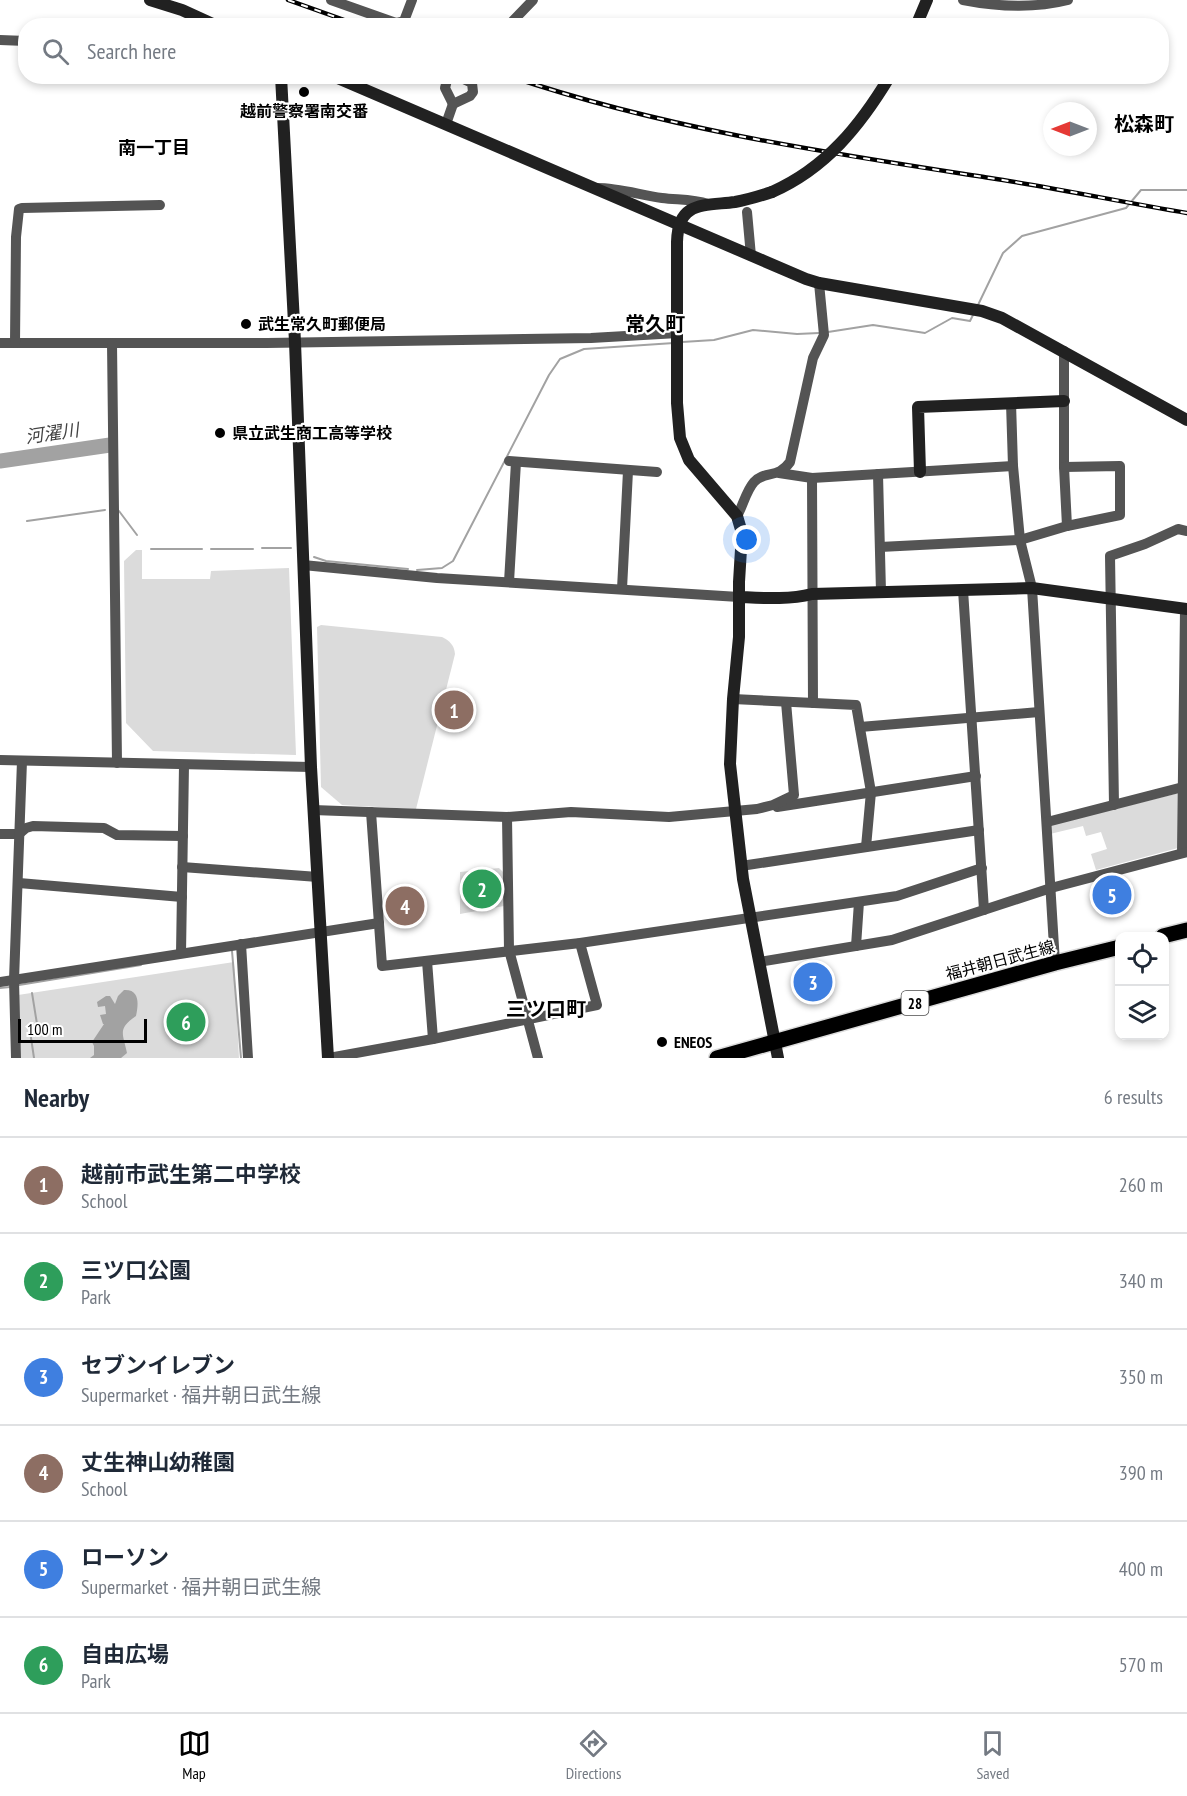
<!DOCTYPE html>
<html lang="en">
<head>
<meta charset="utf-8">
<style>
  body { margin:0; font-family:"PT Sans Narrow","Noto Sans JP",sans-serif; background:#f2f2f3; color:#1f2937 }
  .controls { position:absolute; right:18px; bottom:18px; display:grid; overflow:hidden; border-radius:12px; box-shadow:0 3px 9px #0003 }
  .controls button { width:54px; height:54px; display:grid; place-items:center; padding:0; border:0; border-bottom:2px solid #e0e1e3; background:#fff; color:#1f2937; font:30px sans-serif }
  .compass { position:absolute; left:1043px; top:102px; width:54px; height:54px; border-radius:50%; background:#fff; box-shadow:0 3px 9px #0003; rotate:270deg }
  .scale { position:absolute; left:18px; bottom:15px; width:129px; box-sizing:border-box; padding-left:6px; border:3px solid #000; border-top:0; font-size:16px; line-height:21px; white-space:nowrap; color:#000; -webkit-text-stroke:4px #fff; paint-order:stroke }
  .you { position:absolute; left:747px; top:540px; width:21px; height:21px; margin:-15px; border:4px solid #fff; border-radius:50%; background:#1a73e8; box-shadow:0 0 0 9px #1a73e833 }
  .badge { display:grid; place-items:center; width:39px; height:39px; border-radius:50%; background:#000; color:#fff; font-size:20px; font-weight:700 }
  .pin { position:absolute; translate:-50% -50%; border:3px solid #fff; box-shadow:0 2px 6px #0006 }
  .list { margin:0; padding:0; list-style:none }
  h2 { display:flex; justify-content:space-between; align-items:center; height:78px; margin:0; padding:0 24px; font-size:26px }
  h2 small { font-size:20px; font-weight:400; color:#747a83 }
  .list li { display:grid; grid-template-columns:39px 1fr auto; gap:18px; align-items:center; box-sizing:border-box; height:96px; padding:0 24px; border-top:2px solid #e0e1e3 }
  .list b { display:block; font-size:22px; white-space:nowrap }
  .list p { margin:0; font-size:20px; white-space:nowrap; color:#747a83 }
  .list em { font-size:20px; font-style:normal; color:#747a83 }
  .icon { flex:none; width:33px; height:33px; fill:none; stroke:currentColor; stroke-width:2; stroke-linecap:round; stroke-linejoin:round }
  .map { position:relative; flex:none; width:1187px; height:1058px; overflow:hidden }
  .search { position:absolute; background:#fff; box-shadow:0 3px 9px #0003; left:18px; right:18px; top:18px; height:66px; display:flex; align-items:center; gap:15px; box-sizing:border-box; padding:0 21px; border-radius:24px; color:#747a83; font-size:22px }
  .sheet { height:654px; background:#fff }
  nav { display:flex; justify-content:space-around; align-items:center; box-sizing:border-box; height:84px; border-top:2px solid #e0e1e3; background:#fff; font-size:16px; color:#747a83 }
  nav a { display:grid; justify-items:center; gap:3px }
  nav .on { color:#000 }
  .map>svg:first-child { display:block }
  .green { fill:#dbdbdb }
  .water { fill:#a2a2a2 }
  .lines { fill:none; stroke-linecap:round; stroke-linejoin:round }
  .stream { stroke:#a2a2a2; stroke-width:2 }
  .river { stroke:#a2a2a2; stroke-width:15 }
  .primary-casing { stroke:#dbdbdb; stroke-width:18 }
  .street { stroke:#545454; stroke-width:10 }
  .secondary { stroke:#212121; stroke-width:12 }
  .primary { stroke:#000; stroke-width:15 }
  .rail-casing { stroke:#000; stroke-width:4.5 }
  .rail { stroke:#fff; stroke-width:2; stroke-dasharray:7; stroke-linecap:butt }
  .secondary-bridge { stroke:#212121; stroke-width:12 }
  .poi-dot { fill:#000; stroke:#fff; stroke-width:2 }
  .labels { text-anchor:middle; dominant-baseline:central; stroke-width:4.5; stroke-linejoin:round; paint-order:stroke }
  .shield { fill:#fff; stroke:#4c4c4c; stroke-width:1.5 }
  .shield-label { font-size:15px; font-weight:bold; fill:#000 }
  .poi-label { font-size:16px; font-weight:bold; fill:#000; stroke:#fff; text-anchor:start }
  .street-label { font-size:16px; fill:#000; stroke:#fff }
  .neighbourhood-label { font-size:18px; font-weight:bold; fill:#000; stroke:#fff }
  .water-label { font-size:18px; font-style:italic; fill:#434343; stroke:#fff }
  .quarter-label { font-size:20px; font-weight:bold; fill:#000; stroke:#fff }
</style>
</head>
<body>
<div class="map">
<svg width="1187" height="1058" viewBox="0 0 1187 1058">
  <rect width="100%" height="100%" fill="#fff"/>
  <g class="green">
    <polygon points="136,550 142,550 142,579 210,579 211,571 289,568 296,755 153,751 126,723 124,561"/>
    <path d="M321,625L442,637C450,641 454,645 455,654L416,809L342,805L321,787L317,627Z"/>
    <polygon points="1179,793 1178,848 1096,870 1091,854 1107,849 1101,832 1086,836 1083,826 1050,834 1050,825"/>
    <polygon points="499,868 503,872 504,906 460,914 460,872"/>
    <polygon points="234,962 239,1058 20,1058 18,995"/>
  </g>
  <path class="water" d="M124,990C141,989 138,1006 136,1016C117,1029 123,1033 127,1053L121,1058H90L94,1055V1046L92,1042L104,1024H103L100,1015L106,1014L105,1006L98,1007L97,1002L106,996H110L115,1004L118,996Z"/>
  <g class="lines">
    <g class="stream">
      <polyline points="978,305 1003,253 1022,236 1126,208 1141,190 1187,190"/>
      <polyline points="828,332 873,325 925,333 952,318 970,321 974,313"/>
      <polyline points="682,342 714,340 753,330 797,334 819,333"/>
      <polyline points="119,511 137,535"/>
      <polyline points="27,521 105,510"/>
      <polyline points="262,548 291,548"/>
      <polyline points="151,549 202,549"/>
      <polyline points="211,549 253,549"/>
      <polyline points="314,557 326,561 408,569"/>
      <polyline points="417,570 442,568 453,561 549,375 560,359 584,349 674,343"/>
      <polyline points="232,951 241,1058"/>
      <polyline points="19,985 141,965"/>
      <polyline points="0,988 10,987"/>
      <polyline points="32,993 37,1024 30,1031 34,1058"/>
    </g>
    <polyline class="river" points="0,461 110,445"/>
    <defs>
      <g id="primary">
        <polyline points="1163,936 1187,930"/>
        <polyline points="717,1058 1055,963 1120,947"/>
      </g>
    </defs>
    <use href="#primary" class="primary-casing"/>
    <g class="street">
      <polyline points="331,0 396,23 404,21 412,0"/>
      <path d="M963,0C999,7 1033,9 1068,0"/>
      <polyline points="508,26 533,0"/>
      <polyline points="0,40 26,41"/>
      <polyline points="448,76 445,88 453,104 470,96 473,92 472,83 457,76"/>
      <polyline points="446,124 453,104"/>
      <path d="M597,188C619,188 640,195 662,198C678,200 693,199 708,204"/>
      <polyline points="747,212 751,256"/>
      <polyline points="0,343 267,343 591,338 678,333"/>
      <polyline points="15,343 16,237 19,209 22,208 160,205"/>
      <polyline points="112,343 117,763"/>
      <polyline points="1064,351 1064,467 1067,526"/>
      <polyline points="1011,403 1013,466 1020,540 1032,588 1055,963"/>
      <polyline points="509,461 657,472"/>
      <polyline points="779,473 812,478 1013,466"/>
      <polyline points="878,474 881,592"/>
      <polyline points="812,478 813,703"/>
      <path d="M737,516C743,506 746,491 754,482C765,470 778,479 790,462L813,358L824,335L819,283"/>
      <polyline points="880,547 1020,540 1067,526 1120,515 1120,466 1064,467"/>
      <polyline points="303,565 437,578 739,597"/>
      <polyline points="509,582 516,462"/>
      <polyline points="622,589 628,471"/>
      <polyline points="963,590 984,910"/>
      <polyline points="733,699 856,705 871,792 866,847"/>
      <polyline points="860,727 1039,712"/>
      <polyline points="0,760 311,767"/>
      <polyline points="1114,805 1110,556 1145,544 1178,529 1187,531"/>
      <polyline points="777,807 976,776"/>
      <polyline points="313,810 507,817 571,812 669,817 757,809 773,805 794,795 786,702"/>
      <polyline points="371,812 382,966 580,943 897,896 982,868"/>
      <polyline points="507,817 509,950 538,1058"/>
      <polyline points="1047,822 1183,787"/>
      <polyline points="0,834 19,834 26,828 33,826 104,828 117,835 183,836"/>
      <polyline points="1182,853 1185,609"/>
      <polyline points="741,866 979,830"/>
      <polyline points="182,867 318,877"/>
      <polyline points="19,883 182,897"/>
      <polyline points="241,944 248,1058"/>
      <polyline points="856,946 859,902"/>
      <polyline points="181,953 184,765"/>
      <polyline points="427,961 433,1039"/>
      <polyline points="759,962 892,940 1051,888 1187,852"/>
      <polyline points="0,982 379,923"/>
      <polyline points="16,1058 14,980 22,761"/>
      <polyline points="329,1058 433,1039 597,1005 580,943"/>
    </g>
    <g class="secondary">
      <polyline points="150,0 182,10 217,26"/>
      <polyline points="916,26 927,0"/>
      <polyline points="281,76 295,342 311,767 328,1058"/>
      <polyline points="333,76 806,279 819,283 982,311 1002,318 1187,420"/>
      <path d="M772,192C760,196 747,200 735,202C703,206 678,201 677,242V403L680,438L689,460L737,516L742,533L739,582V637L733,699L730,764L743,879L778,1058"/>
      <polyline points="920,472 918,407 1064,401"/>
      <path d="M739,597C763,598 788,600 812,594L1032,588L1187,609"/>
    </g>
    <use href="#primary" class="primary"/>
    <defs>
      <g id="rail">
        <polyline points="288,0 361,26"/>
        <path d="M509,76C665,129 828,153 990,178C1056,188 1121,202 1187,213"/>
      </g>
    </defs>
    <use href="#rail" class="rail-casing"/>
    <use href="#rail" class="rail"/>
    <path class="secondary-bridge" d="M772,192C826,168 860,126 890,76"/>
  </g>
  <g class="poi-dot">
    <circle cx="304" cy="92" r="6"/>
    <circle cx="246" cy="324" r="6"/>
    <circle cx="220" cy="433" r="6"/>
    <circle cx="662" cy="1042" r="6"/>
  </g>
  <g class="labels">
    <rect class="shield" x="901.5" y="991" width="27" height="24" rx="4.5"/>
    <g class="shield-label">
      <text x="915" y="1003">28</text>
    </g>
    <g class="poi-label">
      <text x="304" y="111" text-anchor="middle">越前警察署南交番</text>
      <text x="258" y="324">武生常久町郵便局</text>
      <text x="232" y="433">県立武生商工高等学校</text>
      <text x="674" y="1042">ENEOS</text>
    </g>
    <g class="street-label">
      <text transform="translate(1000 960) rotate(-15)">福井朝日武生線</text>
    </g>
    <g class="neighbourhood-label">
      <text x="154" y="147">南一丁目</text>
    </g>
    <g class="water-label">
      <text transform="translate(52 433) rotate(-8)">河濯川</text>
    </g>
    <g class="quarter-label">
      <text x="1144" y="124">松森町</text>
      <text x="655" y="324">常久町</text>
      <text x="546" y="1009">三ツ口町</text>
    </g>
  </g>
</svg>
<div class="controls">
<button><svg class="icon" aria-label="locate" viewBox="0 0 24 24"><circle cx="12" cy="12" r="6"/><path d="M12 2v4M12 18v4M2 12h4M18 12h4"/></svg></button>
<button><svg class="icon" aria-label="layers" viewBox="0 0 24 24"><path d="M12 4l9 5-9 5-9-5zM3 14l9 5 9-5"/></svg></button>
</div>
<svg class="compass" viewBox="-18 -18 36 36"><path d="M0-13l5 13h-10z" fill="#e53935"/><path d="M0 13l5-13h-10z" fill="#747a83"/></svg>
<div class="scale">100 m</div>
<div class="you"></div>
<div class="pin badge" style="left:454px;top:710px;background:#8d6e63">1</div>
<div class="pin badge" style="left:482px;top:889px;background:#2e9e5b">2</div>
<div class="pin badge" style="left:813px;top:982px;background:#3f7fe0">3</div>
<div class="pin badge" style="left:405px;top:906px;background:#8d6e63">4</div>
<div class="pin badge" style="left:1112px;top:895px;background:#3f7fe0">5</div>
<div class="pin badge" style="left:186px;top:1022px;background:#2e9e5b">6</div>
<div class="search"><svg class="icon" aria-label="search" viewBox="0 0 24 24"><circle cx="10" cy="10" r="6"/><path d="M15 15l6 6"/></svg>Search here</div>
</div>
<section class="sheet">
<h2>Nearby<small>6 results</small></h2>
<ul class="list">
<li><span class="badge" style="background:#8d6e63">1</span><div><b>越前市武生第二中学校</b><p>School</p></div><em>260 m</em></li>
<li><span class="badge" style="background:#2e9e5b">2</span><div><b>三ツ口公園</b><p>Park</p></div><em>340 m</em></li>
<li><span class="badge" style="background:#3f7fe0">3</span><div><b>セブンイレブン</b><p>Supermarket · 福井朝日武生線</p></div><em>350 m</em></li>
<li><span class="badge" style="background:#8d6e63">4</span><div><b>丈生神山幼稚園</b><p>School</p></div><em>390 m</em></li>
<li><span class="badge" style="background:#3f7fe0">5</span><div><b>ローソン</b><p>Supermarket · 福井朝日武生線</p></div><em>400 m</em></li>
<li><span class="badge" style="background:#2e9e5b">6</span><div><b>自由広場</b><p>Park</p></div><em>570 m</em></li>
</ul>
</section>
<nav>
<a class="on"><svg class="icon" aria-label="map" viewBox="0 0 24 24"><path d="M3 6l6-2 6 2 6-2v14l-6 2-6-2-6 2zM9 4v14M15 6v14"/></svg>Map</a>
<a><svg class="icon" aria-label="directions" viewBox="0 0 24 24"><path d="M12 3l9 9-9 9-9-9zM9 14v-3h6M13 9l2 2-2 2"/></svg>Directions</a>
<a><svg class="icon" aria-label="saved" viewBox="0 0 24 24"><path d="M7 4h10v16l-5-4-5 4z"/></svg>Saved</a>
</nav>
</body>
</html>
